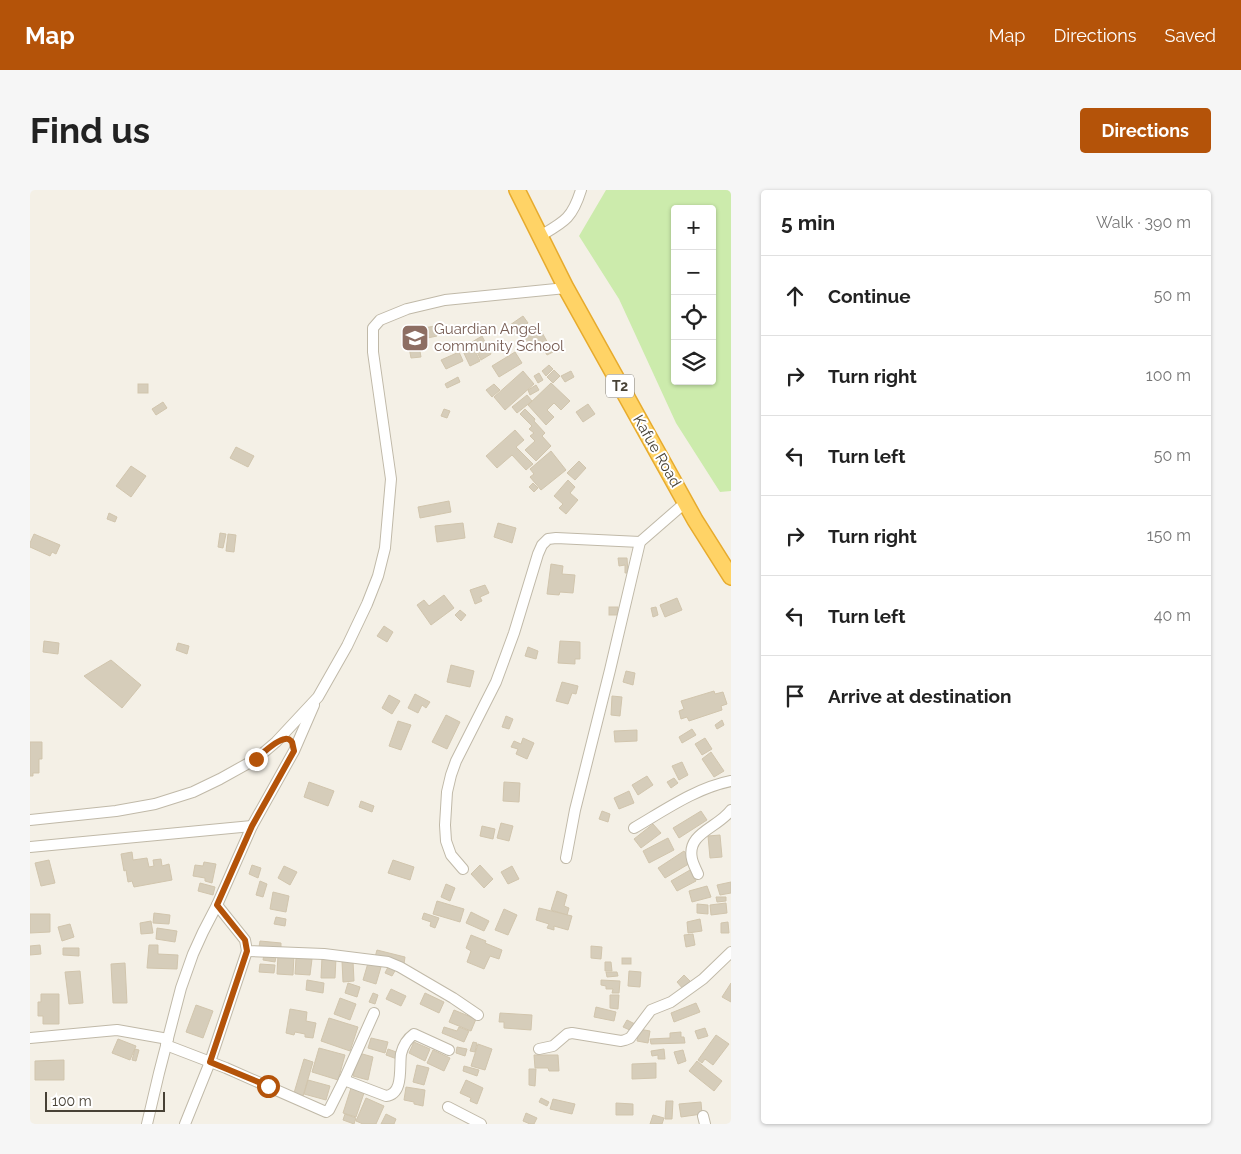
<!DOCTYPE html>
<html lang="en">
<head>
<meta charset="utf-8">
<style>
  body { margin:0; font-family:Raleway,sans-serif; background:#f6f6f6; color:#222 }
  .controls { position:absolute; right:15px; top:15px; display:grid; overflow:hidden; border-radius:5px; box-shadow:0 1px 4px #0004 }
  .controls button { width:45px; height:45px; display:grid; place-items:center; padding:0; border:0; border-bottom:1px solid #e0e0e0; background:#fff; color:#222; font:25px sans-serif }
  .scale { position:absolute; left:15px; bottom:12px; width:120px; box-sizing:border-box; padding-left:5px; border:2px solid #474135; border-top:0; font-size:14px; line-height:18px; white-space:nowrap; color:#474135; -webkit-text-stroke:4px #fff; paint-order:stroke }
  .stop { position:absolute; width:15px; height:15px; margin:-11px; border:4px solid #b45309; border-radius:50%; background:#fff }
  .stop.end { background:#b45309; border-color:#fff; box-shadow:0 1px 5px #0008 }
  .list { margin:0; padding:0; list-style:none }
  h2 { display:flex; justify-content:space-between; align-items:center; height:65px; margin:0; padding:0 20px; font-size:21px }
  h2 small { font-size:16px; font-weight:400; color:#767676 }
  .list li { display:grid; grid-template-columns:32px 1fr auto; gap:15px; align-items:center; box-sizing:border-box; height:80px; padding:0 20px; border-top:1px solid #e0e0e0 }
  .list b { display:block; font-size:19px; white-space:nowrap }
  .list em { font-size:16px; font-style:normal; color:#767676 }
  .icon { flex:none; width:28px; height:28px; fill:none; stroke:currentColor; stroke-width:2; stroke-linecap:round; stroke-linejoin:round }
  .map { position:relative; flex:none; width:701px; height:934px; overflow:hidden; border-radius:5px }
  header { display:flex; align-items:center; gap:30px; box-sizing:border-box; height:70px; padding:0 25px; background:#b45309; color:#fff }
  header strong { font-size:24px }
  nav { display:flex; gap:28px; margin-inline-start:auto; font-size:18px }
  .intro { display:flex; align-items:center; justify-content:space-between; box-sizing:border-box; height:120px; padding:0 30px }
  h1 { margin:0; font-size:35px }
  .button { padding:12px 22px; border-radius:5px; background:#b45309; color:#fff; font-size:18px; font-weight:700 }
  main { display:flex; gap:30px; padding:0 30px }
  aside { flex:1; background:#fff; border-radius:5px; box-shadow:0 1px 4px #0004 }
  .map>svg:first-child { display:block }
  .green { fill:#ccebac; fill-rule:evenodd }
  .building { fill:#d6cdba; stroke:#d1c5ad }
  .lines { fill:none; stroke-linecap:round; stroke-linejoin:round }
  .minor-casing { stroke:#c0b9a8; stroke-width:12 }
  .highway-casing { stroke:#e7ab2d; stroke-width:18 }
  .minor { stroke:#fff; stroke-width:10 }
  .highway { stroke:#ffd366; stroke-width:15 }
  .route { stroke:#b45309; stroke-width:6 }
  .labels { text-anchor:middle; dominant-baseline:central; stroke-width:4; stroke-linejoin:round; paint-order:stroke }
  .shield { fill:#fff; stroke:#7e7a72; stroke-width:1 }
  .shield-label { font-size:14px; font-weight:bold; fill:#474135 }
  .education-label { font-size:15px; fill:#785e54; stroke:#fff; text-anchor:start }
  .street-label { font-size:15px; fill:#474135; stroke:#fff }
</style>
</head>
<body>
<header>
<strong>Map</strong>
<nav><a>Map</a><a>Directions</a><a>Saved</a></nav>
</header>
<div class="intro"><h1>Find us</h1><a class="button">Directions</a></div>
<main>
<div class="map">
<svg width="701" height="934" viewBox="0 0 701 934">
  <rect width="100%" height="100%" fill="#f4f0e6"/>
  <path class="green" d="M576,0H701V301L690,302L646,233L589,109L549,46ZM645,19H682V191H645Z"/>
  <g class="building">
    <polygon points="493,126 498,133 484,142 480,135"/>
    <polygon points="405,136 407,146 388,150 391,167 381,168 376,141"/>
    <polygon points="510,139 523,162 517,165 510,153 497,160 491,150"/>
    <polygon points="452,146 461,164 451,170 442,152"/>
    <polygon points="441,153 450,171 440,176 431,157"/>
    <polygon points="429,162 433,171 416,179 411,170"/>
    <polygon points="485,162 492,173 469,187 462,176"/>
    <polygon points="519,175 523,179 516,186 512,181"/>
    <polygon points="524,180 530,186 523,193 517,187"/>
    <polygon points="493,181 504,194 475,220 464,207"/>
    <polygon points="541,181 544,187 535,192 531,186"/>
    <polygon points="509,183 513,190 508,193 504,186"/>
    <polygon points="428,187 430,192 417,198 415,194"/>
    <polygon points="521,193 540,211 531,220 524,213 517,220 524,227 516,235 498,215"/>
    <rect x="108" y="194" width="10" height="9"/>
    <polygon points="464,194 470,200 462,207 456,200"/>
    <polygon points="506,195 509,200 500,205 498,200"/>
    <polygon points="497,205 502,211 487,223 482,217"/>
    <polygon points="133,212 137,218 126,225 122,219"/>
    <polygon points="558,214 565,224 553,232 546,222"/>
    <polygon points="414,219 420,221 417,228 411,226"/>
    <polygon points="495,219 505,229 504,231 515,243 512,246 521,256 506,271 495,260 505,251 500,246 504,243 499,239 502,236 490,224"/>
    <polygon points="485,240 494,250 486,257 503,274 496,280 482,265 467,278 456,266"/>
    <polygon points="206,257 224,266 218,277 200,268"/>
    <polygon points="521,261 536,280 511,300 500,287 504,284 500,279"/>
    <polygon points="549,271 556,278 545,290 537,283"/>
    <polygon points="101,276 116,286 101,307 86,296"/>
    <polygon points="538,290 545,297 540,303 548,310 536,324 529,318 533,314 524,306"/>
    <polygon points="503,293 508,298 504,302 499,297"/>
    <polygon points="419,311 421,322 390,328 388,317"/>
    <polygon points="79,323 87,327 85,332 77,329"/>
    <polygon points="433,333 435,348 407,352 405,336"/>
    <polygon points="468,333 486,338 482,353 464,347"/>
    <polygon points="190,343 196,344 193,358 188,357"/>
    <polygon points="4,344 30,355 26,364 22,362 20,366 0,357 0,353"/>
    <polygon points="198,344 206,345 204,362 196,361"/>
    <polygon points="588,368 597,368 598,383 595,383 595,375 589,376"/>
    <polygon points="521,374 533,376 532,384 545,385 543,403 530,402 529,405 517,404"/>
    <polygon points="455,395 459,403 450,407 452,411 445,414 440,400"/>
    <polygon points="414,405 424,418 401,435 387,415 394,410 399,416"/>
    <polygon points="647,408 652,420 635,427 630,415"/>
    <rect x="579" y="417" width="9" height="8"/>
    <polygon points="626,417 628,425 623,427 621,418"/>
    <polygon points="430,420 436,425 431,431 425,425"/>
    <polygon points="354,436 363,442 357,452 347,446"/>
    <polygon points="14,451 29,453 28,464 13,462"/>
    <polygon points="530,451 550,452 550,469 545,469 545,474 528,473"/>
    <polygon points="148,453 159,456 157,464 146,460"/>
    <polygon points="498,457 508,461 506,469 495,466"/>
    <polygon points="81,470 111,495 92,518 54,486"/>
    <polygon points="421,475 444,481 440,497 417,492"/>
    <polygon points="596,481 605,483 603,495 593,492"/>
    <polygon points="532,492 548,496 546,504 542,503 538,514 526,511"/>
    <polygon points="684,501 685,504 693,502 697,514 691,516 692,520 659,531 657,527 651,529 649,521 654,519 651,511"/>
    <polygon points="385,504 400,512 396,518 392,515 388,523 378,518"/>
    <polygon points="359,505 370,511 362,524 352,518"/>
    <polygon points="582,506 592,507 590,526 581,525"/>
    <polygon points="416,525 430,532 417,559 402,552"/>
    <polygon points="476,526 483,529 479,539 472,537"/>
    <polygon points="692,530 694,535 687,539 685,535"/>
    <polygon points="368,531 381,535 371,560 359,556"/>
    <polygon points="662,539 666,545 652,553 649,547"/>
    <polygon points="607,540 607,551 585,552 584,541"/>
    <polygon points="493,548 504,553 497,569 486,564 488,559 481,557 484,551 491,554"/>
    <polygon points="675,548 682,559 672,565 665,554"/>
    <polygon points="0,552 12,552 12,569 9,569 9,583 3,583 3,586 0,586"/>
    <polygon points="681,562 694,581 684,587 672,569"/>
    <polygon points="652,572 658,585 649,590 642,576"/>
    <polygon points="617,586 623,595 608,605 602,595"/>
    <polygon points="644,588 648,593 641,598 637,592"/>
    <polygon points="279,592 304,601 298,616 274,607"/>
    <polygon points="474,592 490,593 489,612 473,611"/>
    <polygon points="599,601 604,613 589,619 584,608"/>
    <polygon points="331,611 344,616 342,622 329,617"/>
    <polygon points="572,621 580,624 578,632 569,629"/>
    <polygon points="671,621 677,630 649,648 643,638"/>
    <polygon points="471,633 483,636 479,651 467,648"/>
    <polygon points="623,634 631,643 611,658 604,649"/>
    <polygon points="452,636 465,639 463,649 450,646"/>
    <polygon points="690,645 692,667 680,668 678,646"/>
    <polygon points="638,648 644,660 619,673 613,661"/>
    <polygon points="654,661 662,672 635,688 628,678"/>
    <polygon points="102,662 103,670 117,668 119,677 124,676 123,670 131,669 132,676 139,674 142,690 104,697 102,691 98,692 96,680 94,681 91,664"/>
    <polygon points="19,670 25,693 11,696 5,673"/>
    <polygon points="363,670 384,677 380,690 358,683"/>
    <polygon points="174,672 186,674 182,693 175,691 175,688 163,686 165,675 173,676"/>
    <polygon points="222,675 231,678 228,688 219,684"/>
    <polygon points="450,675 463,689 454,698 441,684"/>
    <polygon points="254,676 267,682 260,695 248,688"/>
    <polygon points="482,676 489,689 478,694 471,682"/>
    <polygon points="660,680 666,691 647,701 641,691"/>
    <polygon points="230,691 237,694 233,707 226,705"/>
    <polygon points="701,692 701,703 690,705 687,695"/>
    <polygon points="170,693 185,697 183,705 168,701"/>
    <polygon points="416,694 425,698 420,711 411,707"/>
    <polygon points="677,696 681,707 662,712 659,701"/>
    <polygon points="527,701 537,705 534,716 539,718 537,725 521,720"/>
    <polygon points="243,702 259,706 256,722 240,719"/>
    <polygon points="686,707 696,707 696,711 687,712"/>
    <polygon points="407,711 434,719 430,732 403,724"/>
    <polygon points="696,713 697,723 681,725 680,715"/>
    <polygon points="667,714 678,715 678,724 667,723"/>
    <polygon points="509,718 542,726 538,740 524,736 524,740 517,738 519,734 506,730"/>
    <polygon points="474,719 487,725 478,745 465,740"/>
    <polygon points="441,722 459,731 454,741 436,733"/>
    <polygon points="124,723 140,725 139,734 123,733"/>
    <polygon points="394,723 409,728 405,738 400,736 401,732 392,729"/>
    <polygon points="0,724 20,724 20,742 0,743"/>
    <polygon points="246,727 256,729 255,736 244,734"/>
    <polygon points="670,729 672,741 658,743 657,732"/>
    <polygon points="121,731 123,743 111,744 110,733"/>
    <polygon points="698,732 699,743 691,743 691,733"/>
    <polygon points="40,734 44,747 32,751 28,737"/>
    <polygon points="127,738 147,741 145,752 126,749"/>
    <polygon points="663,744 665,755 656,757 654,745"/>
    <polygon points="441,745 456,751 455,753 472,760 469,769 460,766 454,779 437,772 441,761 436,758"/>
    <polygon points="230,751 251,753 251,758 229,757"/>
    <polygon points="10,755 11,764 0,765 0,756"/>
    <polygon points="119,755 128,755 128,764 148,765 147,779 117,778"/>
    <polygon points="561,756 572,757 571,769 561,768"/>
    <polygon points="33,758 49,758 49,766 33,765"/>
    <polygon points="347,760 375,767 374,774 345,767"/>
    <polygon points="234,764 246,767 245,772 233,770"/>
    <polygon points="248,764 264,765 263,785 247,784"/>
    <polygon points="292,767 306,768 305,788 291,788"/>
    <polygon points="266,768 282,769 280,785 265,784"/>
    <rect x="592" y="768" width="9" height="6"/>
    <polygon points="312,771 323,771 324,791 313,792"/>
    <polygon points="575,772 581,772 582,781 575,781"/>
    <polygon points="95,773 97,813 83,813 81,774"/>
    <polygon points="338,773 351,777 346,794 333,790"/>
    <polygon points="230,774 245,775 244,783 229,782"/>
    <polygon points="359,775 366,779 362,786 355,783"/>
    <polygon points="50,781 53,813 39,814 35,782"/>
    <polygon points="599,781 611,782 610,797 598,796"/>
    <polygon points="576,782 587,782 588,786 577,787"/>
    <polygon points="654,785 662,793 654,800 647,792"/>
    <polygon points="277,790 294,793 293,803 276,800"/>
    <polygon points="571,790 590,791 589,803 582,803 583,799 576,799 576,796 571,795"/>
    <polygon points="318,793 330,797 327,807 315,803"/>
    <polygon points="701,793 701,812 692,807"/>
    <polygon points="361,799 376,806 371,816 356,809"/>
    <polygon points="343,803 348,805 345,814 339,812"/>
    <polygon points="395,803 414,812 409,823 390,814"/>
    <polygon points="11,804 29,804 29,834 13,834 13,826 8,826 8,812 11,812"/>
    <polygon points="580,805 589,805 588,819 580,818"/>
    <polygon points="310,808 326,814 320,830 304,824"/>
    <polygon points="666,813 670,822 644,832 641,823"/>
    <polygon points="166,815 183,821 173,848 156,842"/>
    <polygon points="566,817 586,822 584,831 564,827"/>
    <polygon points="260,819 277,822 276,831 286,833 283,848 275,847 275,844 265,842 264,845 256,843"/>
    <polygon points="424,820 446,829 441,841 419,832"/>
    <polygon points="470,823 502,825 501,840 474,838 474,832 469,832"/>
    <polygon points="299,828 328,837 320,861 291,851"/>
    <polygon points="597,830 605,834 602,841 593,837"/>
    <polygon points="414,837 427,841 429,837 439,841 434,852 412,843"/>
    <polygon points="675,838 678,846 668,849 665,841"/>
    <polygon points="609,839 620,841 618,853 607,851"/>
    <polygon points="651,842 651,847 654,847 655,853 621,854 620,849 640,848 640,843"/>
    <polygon points="686,845 699,854 683,875 675,869 672,873 668,870"/>
    <polygon points="341,848 358,852 355,863 338,858"/>
    <polygon points="88,849 106,856 100,870 82,863"/>
    <polygon points="384,852 400,859 395,871 379,863"/>
    <polygon points="443,852 447,853 445,862 440,861"/>
    <polygon points="448,854 462,859 455,880 441,876"/>
    <polygon points="427,857 437,859 435,866 426,863"/>
    <polygon points="289,858 315,865 308,890 282,882"/>
    <polygon points="105,859 109,860 106,871 102,870"/>
    <polygon points="358,859 369,863 367,869 356,865"/>
    <polygon points="634,859 635,869 628,869 628,865 622,866 621,861"/>
    <polygon points="403,860 420,868 414,881 397,873"/>
    <polygon points="653,860 656,871 648,874 644,862"/>
    <polygon points="329,863 343,867 338,890 323,886"/>
    <polygon points="504,865 528,865 529,881 519,881 518,878 505,878"/>
    <polygon points="274,869 283,872 273,906 264,903"/>
    <polygon points="34,870 34,890 5,890 5,871"/>
    <polygon points="667,871 692,891 684,901 659,881"/>
    <polygon points="626,873 626,888 602,889 602,874"/>
    <polygon points="387,875 399,878 394,895 383,892"/>
    <polygon points="434,876 449,880 447,886 433,881"/>
    <polygon points="499,879 506,879 505,896 499,895"/>
    <polygon points="278,890 300,896 296,910 274,904"/>
    <polygon points="436,890 453,898 447,914 440,911 441,908 430,903"/>
    <polygon points="376,897 395,900 393,916 384,914 384,912 374,910"/>
    <polygon points="321,898 334,903 326,927 313,923"/>
    <polygon points="336,908 354,916 346,934 333,934 326,931"/>
    <polygon points="511,908 519,912 517,916 509,912"/>
    <polygon points="523,909 545,914 542,924 520,919"/>
    <polygon points="636,911 643,911 642,929 635,929"/>
    <polygon points="671,912 672,924 651,927 649,914"/>
    <polygon points="586,913 603,914 603,925 586,925"/>
    <polygon points="496,923 507,928 504,934 500,934 493,931"/>
    <polygon points="315,924 326,928 324,934 313,930"/>
    <polygon points="356,924 366,929 364,934 351,934"/>
    <polygon points="623,925 634,928 632,934 620,934"/>
  </g>
  <g class="lines">
    <defs>
      <g id="minor">
        <path d="M510,46C534,32 542,29 551,0"/>
        <polyline points="0,630 86,621 125,614 163,602 190,589 226,569 246,552 288,507 317,456 337,414 348,386 355,358 361,289 343,162 343,138 350,130 377,119 415,110 536,98"/>
        <path d="M604,638C635,620 666,598 701,591"/>
        <polyline points="0,657 222,636"/>
        <polyline points="536,668 545,620 580,480 610,352 656,312"/>
        <polyline points="433,679 421,665 416,651 415,635 417,602 421,585 426,571 466,492 484,443 508,364 512,355 518,349 526,348 610,352"/>
        <path d="M668,684C666,679 663,674 662,669C656,643 688,638 701,620"/>
        <polyline points="187,715 215,750 217,761 294,764 358,772 370,777 423,808 448,825"/>
        <polyline points="0,848 87,840 138,849"/>
        <polyline points="136,855 196,878 296,922 299,920 314,890 344,823"/>
        <polyline points="509,859 523,856 537,844 542,843 591,851 595,850 600,848 621,820 641,812 673,789 701,762"/>
        <path d="M314,890L356,906C374,904 369,877 371,864C373,856 377,849 384,844L419,860"/>
        <polyline points="418,917 451,934"/>
        <polyline points="673,926 675,934"/>
        <polyline points="117,934 129,883 151,798 163,764 173,742 187,715 222,636 264,561 284,515"/>
        <polyline points="155,934 180,872 217,761"/>
      </g>
      <polyline id="highway" points="487,0 536,98 580,177 665,330 701,387"/>
    </defs>
    <use href="#minor" class="minor-casing"/>
    <use href="#highway" class="highway-casing"/>
    <use href="#minor" class="minor"/>
    <use href="#highway" class="highway"/>
  </g>
  <g class="lines">
    <path class="route" d="M226,569C233,563 246,550 255,549C259,548 260,550 262,552L264,561L222,636L187,715L215,750L217,761L180,872L238,896"/>
  </g>
  <defs>
    <symbol id="school-square" viewBox="-11 -11 22 22"><rect x="-9" y="-9" width="18" height="18" rx="4" fill="#8d6e63" stroke="#fff"/><path d="M0-5L7-2L0 1L-7-2ZM-4 1L0 2.5L4 1V4Q0 6-4 4Z" fill="#fff"/></symbol>
  </defs>
  <g fill-rule="evenodd">
    <use href="#school-square" x="369" y="132" width="32" height="32"/>
  </g>
  <g class="labels">
    <rect class="shield" x="576" y="184.5" width="28" height="23" rx="4"/>
    <g class="shield-label">
      <text x="590" y="196">T2</text>
    </g>
    <g class="education-label">
      <text x="404" y="139">Guardian Angel<tspan x="404" dy="17">community School</tspan></text>
    </g>
    <g class="street-label">
      <text transform="translate(627 261) rotate(60)">Kafue Road</text>
    </g>
  </g>
</svg>
<div class="controls">
<button>+</button>
<button>−</button>
<button><svg class="icon" aria-label="locate" viewBox="0 0 24 24"><circle cx="12" cy="12" r="6"/><path d="M12 2v4M12 18v4M2 12h4M18 12h4"/></svg></button>
<button><svg class="icon" aria-label="layers" viewBox="0 0 24 24"><path d="M12 4l9 5-9 5-9-5zM3 14l9 5 9-5"/></svg></button>
</div>
<div class="scale">100 m</div>
<div class="stop" style="left:238px;top:896px"></div>
<div class="stop end" style="left:226px;top:569px"></div>
</div>
<aside>
<h2>5 min<small>Walk · 390 m</small></h2>
<ul class="list">
<li><svg class="icon" aria-label="ahead" viewBox="0 0 24 24"><path d="M12 20V5M6 11l6-6 6 6"/></svg><div><b>Continue</b></div><em>50 m</em></li>
<li><svg class="icon" aria-label="right" viewBox="0 0 24 24"><path d="M7 20v-9h11M14 6l5 5-5 5"/></svg><div><b>Turn right</b></div><em>100 m</em></li>
<li><svg class="icon" aria-label="left" viewBox="0 0 24 24"><path d="M17 20v-9H6M10 6l-5 5 5 5"/></svg><div><b>Turn left</b></div><em>50 m</em></li>
<li><svg class="icon" aria-label="right" viewBox="0 0 24 24"><path d="M7 20v-9h11M14 6l5 5-5 5"/></svg><div><b>Turn right</b></div><em>150 m</em></li>
<li><svg class="icon" aria-label="left" viewBox="0 0 24 24"><path d="M17 20v-9H6M10 6l-5 5 5 5"/></svg><div><b>Turn left</b></div><em>40 m</em></li>
<li><svg class="icon" aria-label="arrive" viewBox="0 0 24 24"><path d="M6 21V4h12l-3 4 3 4H6"/></svg><div><b>Arrive at destination</b></div></li>
</ul>
</aside>
</main>
</body>
</html>
